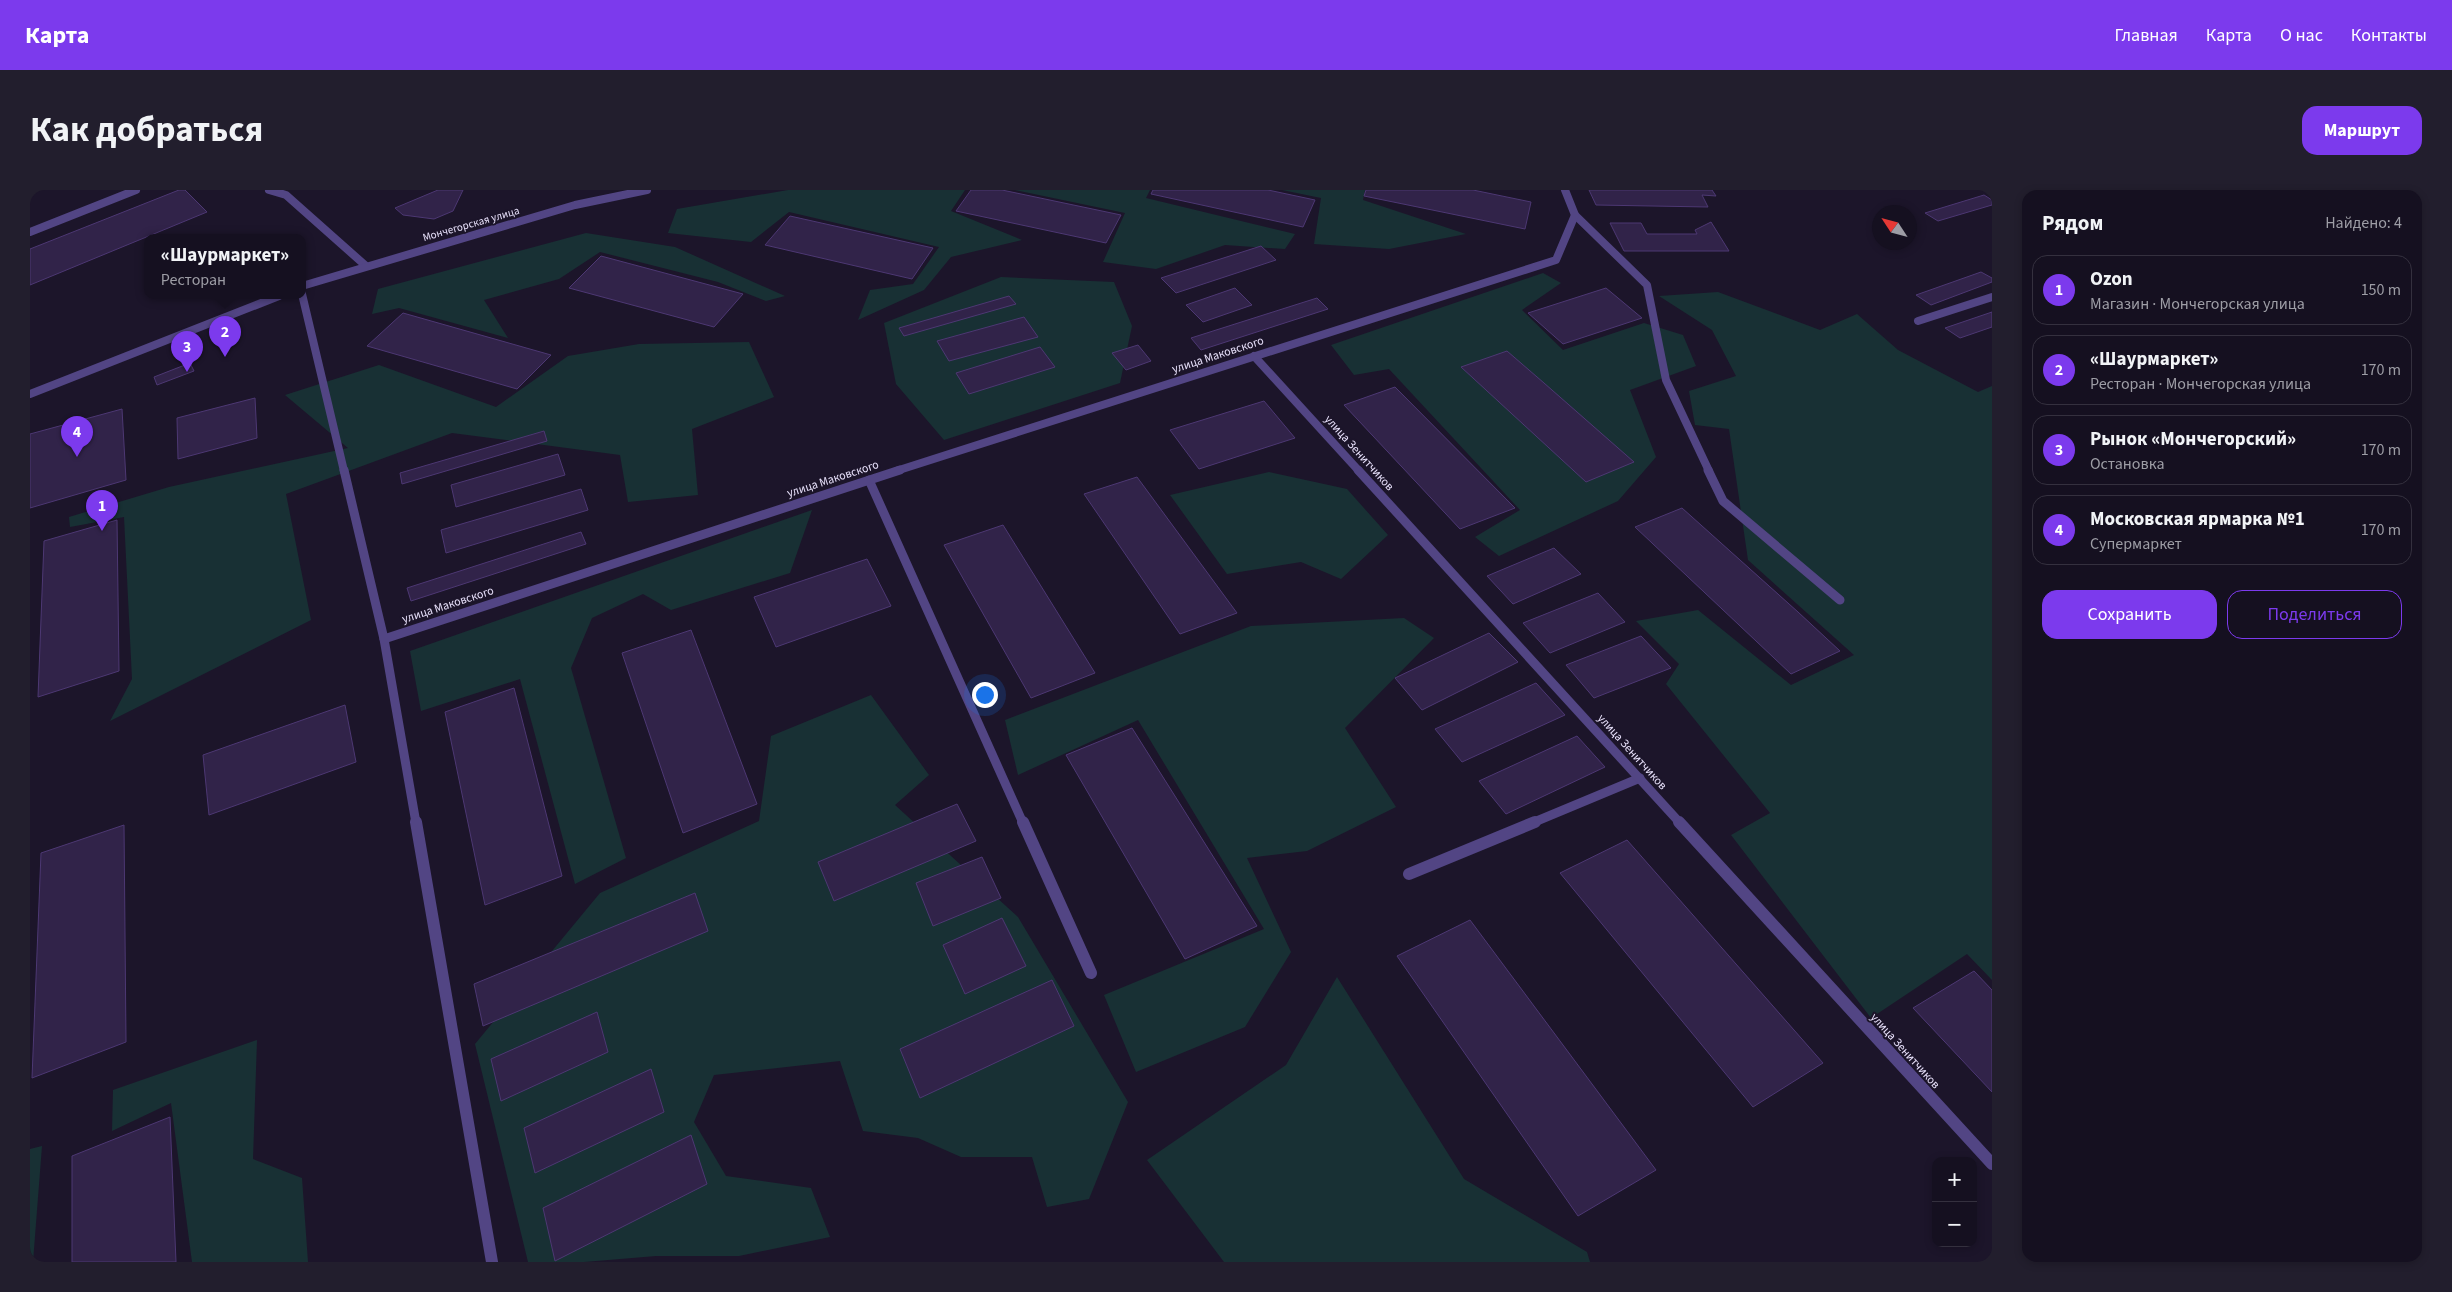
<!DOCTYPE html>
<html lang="ru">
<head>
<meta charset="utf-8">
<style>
  body { margin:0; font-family:"Source Sans 3",sans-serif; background:#221e2d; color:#f1f3f6 }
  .controls { position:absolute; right:15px; bottom:15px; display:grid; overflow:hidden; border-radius:10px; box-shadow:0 2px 8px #0003 }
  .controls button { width:45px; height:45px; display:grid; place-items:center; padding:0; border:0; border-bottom:1px solid #34303e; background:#151020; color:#f1f3f6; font:25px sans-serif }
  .compass { position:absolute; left:1842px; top:15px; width:45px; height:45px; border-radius:50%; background:#151020; box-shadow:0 2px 8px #0003; rotate:306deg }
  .you { position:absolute; left:954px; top:504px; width:18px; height:18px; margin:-12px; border:4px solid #fff; border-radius:50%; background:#1a73e8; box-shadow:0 0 0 8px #1a73e833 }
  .badge { display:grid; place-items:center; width:32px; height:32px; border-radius:50%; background:#7c3aed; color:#fff; font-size:16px; font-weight:700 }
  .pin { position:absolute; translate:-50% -41px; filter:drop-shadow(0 1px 2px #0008) }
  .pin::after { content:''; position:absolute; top:26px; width:18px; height:15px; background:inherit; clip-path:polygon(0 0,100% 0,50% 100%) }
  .popup { position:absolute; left:114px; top:44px; width:162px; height:65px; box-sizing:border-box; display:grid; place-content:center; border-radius:10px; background:#151020; filter:drop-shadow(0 1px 4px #0005); font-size:16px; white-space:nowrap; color:#9d9da5 }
  .popup b { font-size:19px; color:#f1f3f6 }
  .popup::after { content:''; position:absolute; left:50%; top:100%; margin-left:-10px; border:10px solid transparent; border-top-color:#151020 }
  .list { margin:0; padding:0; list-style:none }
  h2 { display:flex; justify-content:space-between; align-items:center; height:65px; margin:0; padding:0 20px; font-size:21px }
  h2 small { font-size:16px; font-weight:400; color:#9d9da5 }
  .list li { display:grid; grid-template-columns:32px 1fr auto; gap:15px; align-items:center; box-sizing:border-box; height:70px; margin:0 10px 10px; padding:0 10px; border:1px solid #34303e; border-radius:15px }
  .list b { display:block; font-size:19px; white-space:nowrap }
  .list p { margin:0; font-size:16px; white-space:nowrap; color:#9d9da5 }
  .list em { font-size:16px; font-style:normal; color:#9d9da5 }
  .actions { display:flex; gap:10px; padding:15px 20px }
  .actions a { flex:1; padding:11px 0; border:1px solid #7c3aed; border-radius:15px; text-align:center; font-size:18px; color:#7c3aed }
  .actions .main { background:#7c3aed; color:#fff }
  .map { position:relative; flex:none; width:1962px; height:1072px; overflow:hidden; border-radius:15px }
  header { display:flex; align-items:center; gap:30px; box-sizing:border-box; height:70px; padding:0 25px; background:#7c3aed; color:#fff }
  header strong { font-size:24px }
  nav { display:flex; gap:28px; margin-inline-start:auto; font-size:18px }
  .intro { display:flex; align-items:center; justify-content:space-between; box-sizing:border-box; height:120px; padding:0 30px }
  h1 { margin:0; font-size:35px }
  .button { padding:12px 22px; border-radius:15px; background:#7c3aed; color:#fff; font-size:18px; font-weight:700 }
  main { display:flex; gap:30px; padding:0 30px }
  aside { flex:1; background:#151020; border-radius:15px; box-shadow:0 2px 8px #0003 }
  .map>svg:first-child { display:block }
  .green { fill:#183034 }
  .building { fill:#312349; stroke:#4d3873 }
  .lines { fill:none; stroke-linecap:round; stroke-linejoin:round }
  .service-far2 { stroke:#524584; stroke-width:8 }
  .service-far1 { stroke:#524584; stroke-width:9 }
  .service { stroke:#524584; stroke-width:12 }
  .minor-far2 { stroke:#524584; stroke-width:8 }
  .minor-far1 { stroke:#524584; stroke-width:9 }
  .minor { stroke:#524584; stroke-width:12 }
  .tertiary { stroke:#524584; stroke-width:8 }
  .labels { text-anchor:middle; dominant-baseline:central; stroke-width:4; stroke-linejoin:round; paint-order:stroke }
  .far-street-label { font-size:11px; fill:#e9e2fc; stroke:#1c152a }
  .street-label { font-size:12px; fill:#e9e2fc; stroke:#1c152a }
</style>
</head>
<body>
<header>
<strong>Карта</strong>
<nav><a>Главная</a><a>Карта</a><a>О нас</a><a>Контакты</a></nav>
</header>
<div class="intro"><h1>Как добраться</h1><a class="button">Маршрут</a></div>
<main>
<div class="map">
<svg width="1962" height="1072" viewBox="0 0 1962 1072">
  <rect width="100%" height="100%" fill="#1c152a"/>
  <g class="green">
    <polygon points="758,0 935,0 921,21 992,50 921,67 894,100 828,130 840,100 883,94 909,57 759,22 721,52 638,43 647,19"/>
    <polygon points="985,0 1120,0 1116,8 1265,44 1255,59 1195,55 1126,79 1073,72 1095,23"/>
    <polygon points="1252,0 1335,0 1333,10 1436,44 1359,59 1284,54 1291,8"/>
    <polygon points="556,43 645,57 755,106 736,111 688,92 570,62 529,89 454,110 478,148 369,118 342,124 348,99"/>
    <polygon points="1513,83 1531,93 1492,120 1533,160 1614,133 1653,145 1666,176 1600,200 1626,267 1588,311 1469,366 1445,347 1490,320 1359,179 1324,185 1301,155"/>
    <polygon points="971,87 1084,92 1102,136 1090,193 914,250 866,194 854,133"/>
    <polygon points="1688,102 1790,140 1827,124 1868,160 1948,202 1962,196 1962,790 1937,764 1841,828 1701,645 1740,623 1636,494 1649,474 1606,431 1668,420 1761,495 1824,465 1718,370 1699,239 1665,235 1659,201 1706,186 1682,140 1629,106"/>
    <polygon points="719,152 744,207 662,239 668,305 598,312 590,265 422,243 256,304 281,430 80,531 102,489 94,327 40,337 39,327 139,297 318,258 255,205 349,175 466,217 538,166 609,154"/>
    <polygon points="1239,282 1317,299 1358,345 1311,389 1271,372 1197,384 1140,305"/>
    <polygon points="782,320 760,383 641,420 613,404 562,428 541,478 596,668 545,694 490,489 391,521 380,461"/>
    <polygon points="1374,428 1404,448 1315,538 1366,617 1277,661 1217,668 1261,762 1215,837 1106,882 1074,805 1234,739 1108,530 988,585 975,530 1221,436"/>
    <polygon points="841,505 899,585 865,615 988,727 1098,912 1059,1009 1017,1017 1002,967 931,967 888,948 833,941 810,871 684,885 664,932 696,986 781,998 800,1047 709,1066 626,1066 554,1072 498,1072 445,854 570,703 729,631 741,546"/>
    <polygon points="1307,787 1434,989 1557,1062 1560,1072 1194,1072 1117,970 1256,875"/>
    <polygon points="227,850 223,969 272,988 278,1072 162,1072 141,913 82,941 83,900"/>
    <polygon points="12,956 3,1072 0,1072 0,959"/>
  </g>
  <g class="building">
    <polygon points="149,0 155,0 177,22 0,95 0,59"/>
    <polygon points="408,0 433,0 423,21 404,29 373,25 365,18"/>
    <polygon points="941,0 972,0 1091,25 1076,53 926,21"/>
    <polygon points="1123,0 1238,0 1285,10 1273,37 1121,4"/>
    <polygon points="1336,0 1443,0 1501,12 1495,39 1334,6"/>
    <polygon points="1559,0 1682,0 1686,6 1672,5 1678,17 1566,15"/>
    <polygon points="1954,5 1962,10 1962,15 1908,31 1895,23"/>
    <polygon points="760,26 903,58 882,89 735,55"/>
    <polygon points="1681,32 1699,61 1594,61 1580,33 1611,33 1617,44 1667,44 1665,40"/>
    <polygon points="1231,56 1246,70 1146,103 1131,88"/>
    <polygon points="571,66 713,104 684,137 539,98"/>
    <polygon points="1951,82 1962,88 1962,92 1901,115 1886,105"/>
    <polygon points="1205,98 1222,115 1173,132 1156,115"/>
    <polygon points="1576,98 1612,128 1533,154 1498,123"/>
    <polygon points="979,106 986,114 874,146 869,138"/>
    <polygon points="1287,108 1298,119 1171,160 1161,148"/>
    <polygon points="1962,122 1962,137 1930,148 1915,138"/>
    <polygon points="373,123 521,165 487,199 337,156"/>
    <polygon points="994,127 1008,147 919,171 907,151"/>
    <polygon points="1108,155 1121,171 1096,180 1082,163"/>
    <polygon points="1010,157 1025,177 939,204 926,183"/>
    <polygon points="1477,161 1514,193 1604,272 1556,292 1431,177"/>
    <polygon points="160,173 164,181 127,195 124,187"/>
    <polygon points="1365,197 1485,318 1430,339 1314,215"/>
    <polygon points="225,208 227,248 148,269 147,228"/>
    <polygon points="1234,211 1265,248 1169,279 1140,240"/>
    <polygon points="92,219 96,290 0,318 0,244"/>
    <polygon points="514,241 517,251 372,294 370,283"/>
    <polygon points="528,264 535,285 426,317 421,295"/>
    <polygon points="1107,287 1207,423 1150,444 1054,304"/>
    <polygon points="551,299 558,320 416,363 411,340"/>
    <polygon points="1652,318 1768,422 1810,461 1761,484 1605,337"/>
    <polygon points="87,330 89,481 8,507 14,351"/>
    <polygon points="973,335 1065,483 1001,508 914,355"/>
    <polygon points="551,342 556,354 381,411 377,398"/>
    <polygon points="1524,358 1551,384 1483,414 1457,386"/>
    <polygon points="837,369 861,416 746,457 724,407"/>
    <polygon points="1568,403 1595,432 1520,463 1493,433"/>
    <polygon points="661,440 727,614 653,643 592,463"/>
    <polygon points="1459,443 1488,472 1392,520 1365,488"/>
    <polygon points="1611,446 1641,478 1564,508 1536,475"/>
    <polygon points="1506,493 1535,525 1432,572 1405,539"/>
    <polygon points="484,498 532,686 455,715 415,522"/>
    <polygon points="315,515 326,572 179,625 173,565"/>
    <polygon points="1102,538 1227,736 1155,769 1036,565"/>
    <polygon points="1547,546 1575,577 1476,624 1449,591"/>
    <polygon points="927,614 946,651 804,711 788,672"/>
    <polygon points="94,635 96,852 2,888 11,663"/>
    <polygon points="1597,650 1793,873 1723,917 1530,683"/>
    <polygon points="952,667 971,708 903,736 886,693"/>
    <polygon points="665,703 678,741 453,836 444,794"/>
    <polygon points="972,728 996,776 935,804 913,755"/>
    <polygon points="1440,730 1626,980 1548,1026 1367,766"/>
    <polygon points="1944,781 1962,800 1962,902 1883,818"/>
    <polygon points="1022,790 1044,836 890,908 870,859"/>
    <polygon points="567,822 578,862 471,911 461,869"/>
    <polygon points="621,879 634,922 505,983 494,938"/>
    <polygon points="140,927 146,1072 42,1072 42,966"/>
    <polygon points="661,945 677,994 525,1071 513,1018"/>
  </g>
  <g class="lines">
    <g class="service-far2">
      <polyline points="239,0 256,5 336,76"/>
      <polyline points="1545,25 1617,95 1636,190 1679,281"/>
      <polyline points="0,42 106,0"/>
      <polyline points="1888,131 1962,107"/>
    </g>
    <g class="service-far1">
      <polyline points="1678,280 1693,311 1810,410"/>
      <polyline points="839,290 993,633"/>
      <polyline points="354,449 386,633"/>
      <polyline points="1502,633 1610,588"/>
    </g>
    <g class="service">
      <polyline points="386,632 462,1072"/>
      <polyline points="993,632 1061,783"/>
      <polyline points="1379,684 1505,632"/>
    </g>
    <g class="minor-far2">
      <polyline points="272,104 314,281"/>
      <polyline points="1224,166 1329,281"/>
      <polyline points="866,281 1526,70 1545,25 1535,0"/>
    </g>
    <g class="minor-far1">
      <polyline points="314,280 354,449 870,280"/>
      <polyline points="1328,280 1650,633"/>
    </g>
    <polyline class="minor" points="1649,632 1962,974"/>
    <g class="tertiary">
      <polyline points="272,96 545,15 617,0"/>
      <polyline points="0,204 249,106"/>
    </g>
  </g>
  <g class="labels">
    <g class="far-street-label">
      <text transform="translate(441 34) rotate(-16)">Мончегорская улица</text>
    </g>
    <g class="street-label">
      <text transform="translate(1188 165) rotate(-18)">улица Маковского</text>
      <text transform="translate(1329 263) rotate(48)">улица Зенитчиков</text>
      <text transform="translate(803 289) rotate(-18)">улица Маковского</text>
      <text transform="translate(418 415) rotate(-18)">улица Маковского</text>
      <text transform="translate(1602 562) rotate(48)">улица Зенитчиков</text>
      <text transform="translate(1875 861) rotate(48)">улица Зенитчиков</text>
    </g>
  </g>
</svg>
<div class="controls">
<button>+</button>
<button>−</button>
</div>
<svg class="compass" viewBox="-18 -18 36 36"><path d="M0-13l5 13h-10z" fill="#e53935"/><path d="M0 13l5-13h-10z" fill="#9d9da5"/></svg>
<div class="you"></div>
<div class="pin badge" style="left:72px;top:341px">1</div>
<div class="pin badge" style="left:195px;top:167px">2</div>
<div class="popup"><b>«Шаурмаркет»</b>Ресторан</div>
<div class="pin badge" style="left:157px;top:182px">3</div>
<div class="pin badge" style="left:47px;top:267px">4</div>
</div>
<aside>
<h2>Рядом<small>Найдено: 4</small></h2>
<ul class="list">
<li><span class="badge">1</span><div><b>Ozon</b><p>Магазин · Мончегорская улица</p></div><em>150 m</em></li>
<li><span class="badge">2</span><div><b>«Шаурмаркет»</b><p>Ресторан · Мончегорская улица</p></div><em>170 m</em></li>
<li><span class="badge">3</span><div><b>Рынок «Мончегорский»</b><p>Остановка</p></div><em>170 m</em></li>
<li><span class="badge">4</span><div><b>Московская ярмарка №1</b><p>Супермаркет</p></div><em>170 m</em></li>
</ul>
<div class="actions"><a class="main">Сохранить</a><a>Поделиться</a></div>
</aside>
</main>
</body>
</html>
